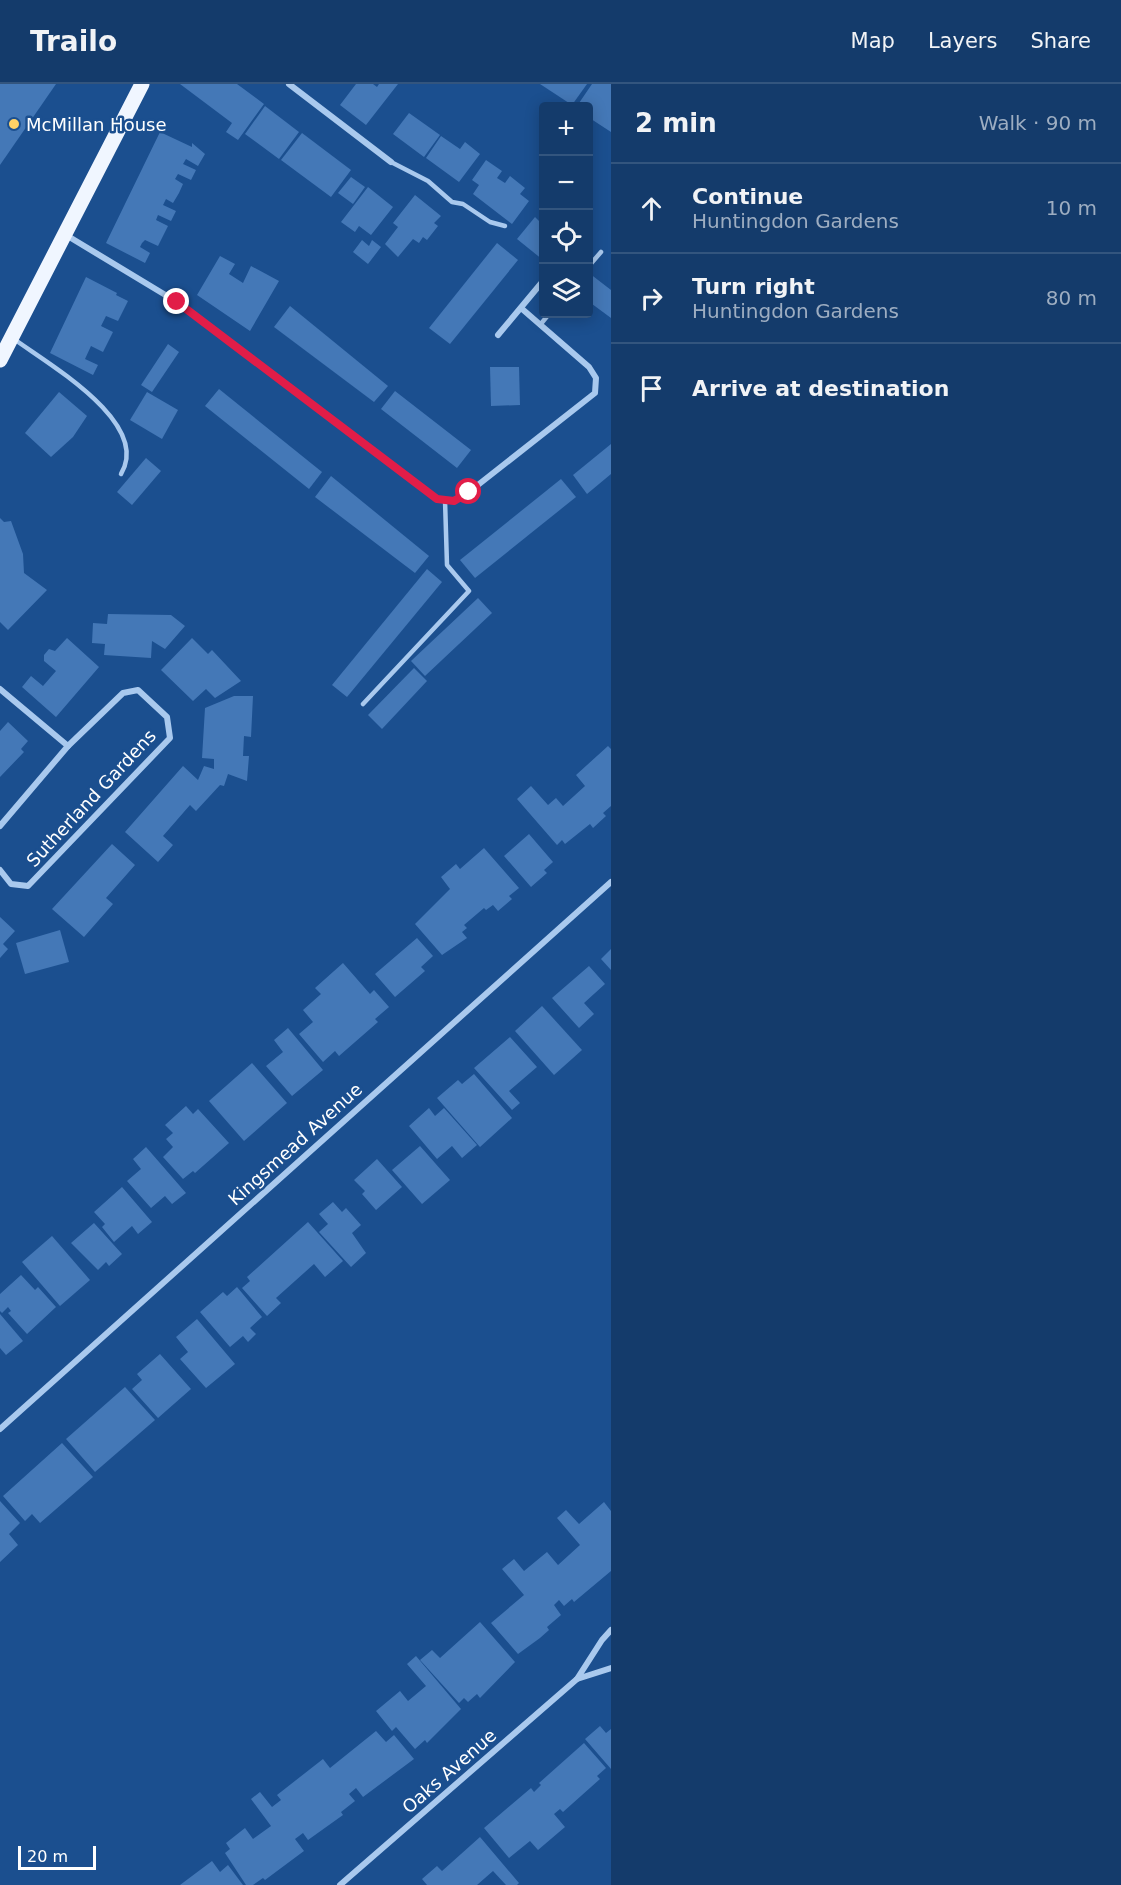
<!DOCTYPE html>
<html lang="en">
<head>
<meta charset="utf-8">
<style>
  body { margin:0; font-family:"DejaVu Sans",sans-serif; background:#214673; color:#f1f3f6 }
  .controls { position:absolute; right:18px; top:18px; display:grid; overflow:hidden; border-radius:6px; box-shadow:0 3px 15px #0003 }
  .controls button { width:54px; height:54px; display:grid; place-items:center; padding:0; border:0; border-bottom:2px solid #33557e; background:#143b6b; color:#f1f3f6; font:30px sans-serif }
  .scale { position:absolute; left:18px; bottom:15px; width:78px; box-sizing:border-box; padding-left:6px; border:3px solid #fff; border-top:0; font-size:16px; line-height:21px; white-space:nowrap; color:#fff; -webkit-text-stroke:4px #1b4f8f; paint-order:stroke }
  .stop { position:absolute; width:18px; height:18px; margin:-14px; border:4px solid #e11d48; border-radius:50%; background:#fff }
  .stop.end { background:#e11d48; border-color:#fff; box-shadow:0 2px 6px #0008 }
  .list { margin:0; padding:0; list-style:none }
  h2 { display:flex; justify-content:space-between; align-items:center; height:78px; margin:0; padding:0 24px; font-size:26px }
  h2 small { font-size:20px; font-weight:400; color:#9dadc1 }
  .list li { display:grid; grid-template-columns:39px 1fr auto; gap:18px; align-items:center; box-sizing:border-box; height:90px; padding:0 24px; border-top:2px solid #33557e }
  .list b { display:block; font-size:22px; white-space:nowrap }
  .list p { margin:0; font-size:20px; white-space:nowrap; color:#9dadc1 }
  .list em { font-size:20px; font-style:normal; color:#9dadc1 }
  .icon { flex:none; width:33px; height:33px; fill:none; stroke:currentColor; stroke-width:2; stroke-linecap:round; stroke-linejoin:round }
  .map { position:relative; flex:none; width:611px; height:1801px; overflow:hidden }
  header { display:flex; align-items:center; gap:36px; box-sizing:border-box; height:84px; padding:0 30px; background:#143b6b; border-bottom:2px solid #33557e }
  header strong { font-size:28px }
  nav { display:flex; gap:33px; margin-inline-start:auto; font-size:21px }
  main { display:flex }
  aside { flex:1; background:#143b6b }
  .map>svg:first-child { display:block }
  .building { fill:#4478b7 }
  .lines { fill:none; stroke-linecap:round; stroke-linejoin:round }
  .service { stroke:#a9c9ee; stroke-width:4.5 }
  .minor { stroke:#a9c9ee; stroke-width:6 }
  .primary { stroke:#f0f6ff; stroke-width:15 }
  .route { stroke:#e11d48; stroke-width:8 }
  .poi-dot { fill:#ffd166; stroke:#1b4f8f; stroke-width:2 }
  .labels { text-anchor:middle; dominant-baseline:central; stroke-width:5; stroke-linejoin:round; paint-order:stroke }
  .poi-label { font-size:18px; fill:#fff; stroke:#1b4f8f; text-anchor:start }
  .street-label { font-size:18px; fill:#fff; stroke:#1b4f8f }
</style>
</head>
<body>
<header>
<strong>Trailo</strong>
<nav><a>Map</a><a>Layers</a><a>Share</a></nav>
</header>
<main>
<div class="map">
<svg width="611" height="1801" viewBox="0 0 611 1801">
  <rect width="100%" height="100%" fill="#1b4f8f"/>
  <g class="building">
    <polygon points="0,0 56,0 0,81"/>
    <polygon points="180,0 237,0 264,20 238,56 226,48 232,39"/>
    <polygon points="356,0 373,0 377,3 379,0 398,0 366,41 340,21"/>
    <polygon points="540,0 587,0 572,21"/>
    <polygon points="592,0 611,0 611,48 588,33 588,22 577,22"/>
    <polygon points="265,22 299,48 279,75 245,50"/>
    <polygon points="409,29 440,51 424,73 393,50"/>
    <polygon points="160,48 192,63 192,59 205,70 198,82 186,75 183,80 196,86 191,96 178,90 175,95 183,100 179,109 173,119 166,115 163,121 176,127 171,137 158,131 156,136 168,142 158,162 145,156 142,159 140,163 150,169 145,179 106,159"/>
    <polygon points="302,49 351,86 331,113 281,76"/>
    <polygon points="441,52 460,65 465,58 480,70 459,98 426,74"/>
    <polygon points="486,76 502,87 497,94 505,99 510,92 525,104 520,110 529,117 512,140 473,110 479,101 472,96"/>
    <polygon points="351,93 365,103 353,120 338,109"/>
    <polygon points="368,103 393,123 371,151 359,142 355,148 341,138"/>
    <polygon points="415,111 441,132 434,139 438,142 427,156 423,153 419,159 413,155 398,173 385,160 398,143 393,139"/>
    <polygon points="535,133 543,141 543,176 517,155"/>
    <polygon points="362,156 369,162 372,156 381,163 368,180 353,168"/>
    <polygon points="497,159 518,176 450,260 429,244"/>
    <polygon points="220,172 235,180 229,190 243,199 251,182 279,197 250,247 197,211"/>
    <polygon points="589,189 611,206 611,234 588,217"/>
    <polygon points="86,193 117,209 116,211 128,217 118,237 106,232 101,242 113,248 103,268 91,262 85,275 98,281 93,291 50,269"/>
    <polygon points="290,222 388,302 374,318 274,243"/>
    <polygon points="168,260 179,268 152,308 141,301"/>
    <polygon points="490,283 519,283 520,321 491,322"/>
    <polygon points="219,305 322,388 309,405 205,322"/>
    <polygon points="395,307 471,366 457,384 381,325"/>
    <polygon points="59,308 87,332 73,353 51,373 25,349"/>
    <polygon points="147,308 178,326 162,355 130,336"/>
    <polygon points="611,360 611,390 587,410 573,391"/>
    <polygon points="146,374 161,387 132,421 117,408"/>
    <polygon points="331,392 429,472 415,489 315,413"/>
    <polygon points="561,395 576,413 475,494 460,476"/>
    <polygon points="0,434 4,438 11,437 23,470 24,489 47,506 8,546 0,538"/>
    <polygon points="427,485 442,498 347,613 332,601"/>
    <polygon points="478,514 492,529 425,592 411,577"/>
    <polygon points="108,530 171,531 185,542 165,565 152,557 151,574 104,571 105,560 92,559 93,539 107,540"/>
    <polygon points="67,554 99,583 56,633 22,603 31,592 43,602 56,587 44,577 44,571 49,565 55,567"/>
    <polygon points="192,554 208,570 212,566 241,597 215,614 206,605 193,617 161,586"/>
    <polygon points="414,584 427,597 382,645 368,631"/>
    <polygon points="234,612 253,612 251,653 244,652 243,672 249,672 247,697 228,690 224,702 220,701 196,727 190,721 163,752 173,761 158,778 125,748 183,682 198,696 204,682 214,685 214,675 202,674 205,624"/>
    <polygon points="8,638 28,657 21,665 24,668 0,693 0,647"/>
    <polygon points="608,662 611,665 611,722 603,729 606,732 593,744 590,740 565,760 562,756 557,761 517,715 531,702 548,721 556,714 563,722 585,702 576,691"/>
    <polygon points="529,750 553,778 544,786 547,789 531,803 504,772"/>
    <polygon points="112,760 135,781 106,814 113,820 84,853 52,825"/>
    <polygon points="484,764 519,804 509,812 512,815 498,827 493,821 486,826 484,824 464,841 467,844 462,848 467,854 442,871 415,840 450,805 441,793 456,780 460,785"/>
    <polygon points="0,833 15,847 3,860 8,865 0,874"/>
    <polygon points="60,846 69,878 25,890 16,859"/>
    <polygon points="417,854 433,872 421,883 425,887 395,913 375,890"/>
    <polygon points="611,865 611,886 601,875"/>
    <polygon points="343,879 370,910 374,906 389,923 375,935 378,938 339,972 335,967 323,978 299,950 313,938 303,926 321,910 315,904"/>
    <polygon points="589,882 605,900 584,919 594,930 579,944 552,914"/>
    <polygon points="542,922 582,966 554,991 515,947"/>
    <polygon points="288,944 323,986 292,1012 266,982 283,968 274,956"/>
    <polygon points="510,953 537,983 509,1007 520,1019 512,1026 474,984"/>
    <polygon points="252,979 287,1019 244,1057 209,1017"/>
    <polygon points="474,990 512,1034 480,1063 437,1014 458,996 462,1000"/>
    <polygon points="186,1022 193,1030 198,1025 229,1059 195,1089 193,1087 183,1095 163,1073 173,1063 166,1055 173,1049 165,1041"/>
    <polygon points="429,1024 435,1032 444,1024 477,1061 462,1074 452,1062 437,1075 409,1042"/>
    <polygon points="420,1062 450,1096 422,1120 392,1086"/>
    <polygon points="146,1063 186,1109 172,1120 165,1112 151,1124 127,1097 141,1085 133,1075"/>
    <polygon points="377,1075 402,1103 376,1126 362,1110 365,1107 354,1096"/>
    <polygon points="122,1103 152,1138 138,1150 132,1142 114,1158 102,1143 105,1140 94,1128"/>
    <polygon points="333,1118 342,1128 346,1124 361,1141 352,1149 366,1169 351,1183 319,1148 328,1140 319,1130"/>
    <polygon points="308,1138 343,1177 325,1193 314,1180 276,1214 281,1219 267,1232 242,1204 250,1197 247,1193"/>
    <polygon points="94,1139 122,1170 109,1182 106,1178 98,1186 71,1159"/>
    <polygon points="52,1152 90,1196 60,1222 22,1178"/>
    <polygon points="21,1191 35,1206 38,1203 56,1223 27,1250 8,1229 11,1227 8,1223 2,1229 0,1227 0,1210"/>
    <polygon points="237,1203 262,1233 250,1244 256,1250 248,1258 243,1252 230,1263 200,1228 223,1208 227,1212"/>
    <polygon points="0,1230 23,1257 6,1271 0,1264"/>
    <polygon points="197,1235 235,1280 206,1304 180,1275 188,1268 176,1253"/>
    <polygon points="160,1270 191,1305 158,1334 132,1305 142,1296 137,1290"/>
    <polygon points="125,1303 155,1336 95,1388 66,1355"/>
    <polygon points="62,1359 93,1393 40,1439 32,1430 25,1437 3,1412"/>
    <polygon points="0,1417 20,1439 9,1450 18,1461 0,1478"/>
    <polygon points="604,1418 611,1427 611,1487 574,1518 572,1515 564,1522 559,1516 554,1521 561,1531 547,1543 549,1546 540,1554 518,1570 491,1539 524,1511 502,1485 514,1475 524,1487 547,1468 558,1481 580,1461 557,1434 566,1426 579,1440"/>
    <polygon points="480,1538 515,1578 480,1614 477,1610 468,1618 464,1614 459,1619 420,1576 432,1566 440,1574"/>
    <polygon points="416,1572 461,1625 427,1659 425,1656 415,1665 396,1643 392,1647 376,1627 400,1607 408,1617 426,1602 407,1580"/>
    <polygon points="600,1642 606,1649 611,1645 611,1685 585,1655"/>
    <polygon points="376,1647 386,1658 394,1651 414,1675 363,1713 356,1704 349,1710 355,1717 341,1728 343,1731 308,1756 303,1749 295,1755 304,1767 265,1796 263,1794 253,1801 246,1801 225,1769 230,1765 226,1759 245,1744 253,1755 271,1742 251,1715 260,1708 272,1723 281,1716 277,1711 323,1675 330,1684"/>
    <polygon points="584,1659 606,1684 597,1692 600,1695 563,1728 560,1725 554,1730 565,1743 538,1766 530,1757 509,1774 484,1744 531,1704 534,1708 541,1701 539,1699"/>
    <polygon points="480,1753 519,1799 517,1801 506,1801 493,1787 477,1801 427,1801 422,1795 437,1782 442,1787"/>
    <polygon points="212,1777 220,1788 228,1781 243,1801 180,1801"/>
  </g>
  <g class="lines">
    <g class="service">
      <polyline points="391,78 428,97 452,118 463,120 490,138 505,142"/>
      <polyline points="588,183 601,168"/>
      <polyline points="540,241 549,230"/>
      <path d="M14,255C48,280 152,339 121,390"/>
      <polyline points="363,620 469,507 447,481 445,416"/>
    </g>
    <g class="minor">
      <polyline points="289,0 391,78"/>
      <polyline points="66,151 177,218 437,415 454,417 469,408 595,309 596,294 589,283 521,224"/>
      <polyline points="498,251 543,197"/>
      <polyline points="0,605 68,662"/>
      <polyline points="0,742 68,662 123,609 138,606 167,633 170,654 28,802 11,800 0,786"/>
      <polyline points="0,1345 611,798"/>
      <polyline points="577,1595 611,1584"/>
      <polyline points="340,1801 577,1595 602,1556 611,1546"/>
    </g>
    <polyline class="primary" points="0,276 142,0"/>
  </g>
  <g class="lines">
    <polyline class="route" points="177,218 437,415 454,417 469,408"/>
  </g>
  <circle class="poi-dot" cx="14" cy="40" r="6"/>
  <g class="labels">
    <g class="poi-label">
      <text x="26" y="40">McMillan House</text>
    </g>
    <g class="street-label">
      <text transform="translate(91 714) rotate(-47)">Sutherland Gardens</text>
      <text transform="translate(295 1060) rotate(-42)">Kingsmead Avenue</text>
      <text transform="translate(449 1687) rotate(-41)">Oaks Avenue</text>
    </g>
  </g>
</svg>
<div class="controls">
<button>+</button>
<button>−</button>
<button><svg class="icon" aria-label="locate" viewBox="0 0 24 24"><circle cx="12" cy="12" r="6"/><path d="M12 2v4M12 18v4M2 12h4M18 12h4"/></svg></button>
<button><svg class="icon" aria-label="layers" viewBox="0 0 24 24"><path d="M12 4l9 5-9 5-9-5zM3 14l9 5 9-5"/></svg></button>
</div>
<div class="scale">20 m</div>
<div class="stop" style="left:469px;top:408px"></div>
<div class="stop end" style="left:177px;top:218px"></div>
</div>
<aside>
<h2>2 min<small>Walk · 90 m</small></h2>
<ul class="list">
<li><svg class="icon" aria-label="ahead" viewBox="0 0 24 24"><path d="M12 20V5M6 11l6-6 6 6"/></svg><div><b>Continue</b><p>Huntingdon Gardens</p></div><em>10 m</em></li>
<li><svg class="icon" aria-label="right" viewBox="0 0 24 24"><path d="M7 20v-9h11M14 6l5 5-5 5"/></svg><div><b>Turn right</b><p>Huntingdon Gardens</p></div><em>80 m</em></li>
<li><svg class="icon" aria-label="arrive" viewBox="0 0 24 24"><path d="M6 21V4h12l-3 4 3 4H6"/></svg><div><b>Arrive at destination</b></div></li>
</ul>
</aside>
</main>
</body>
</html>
